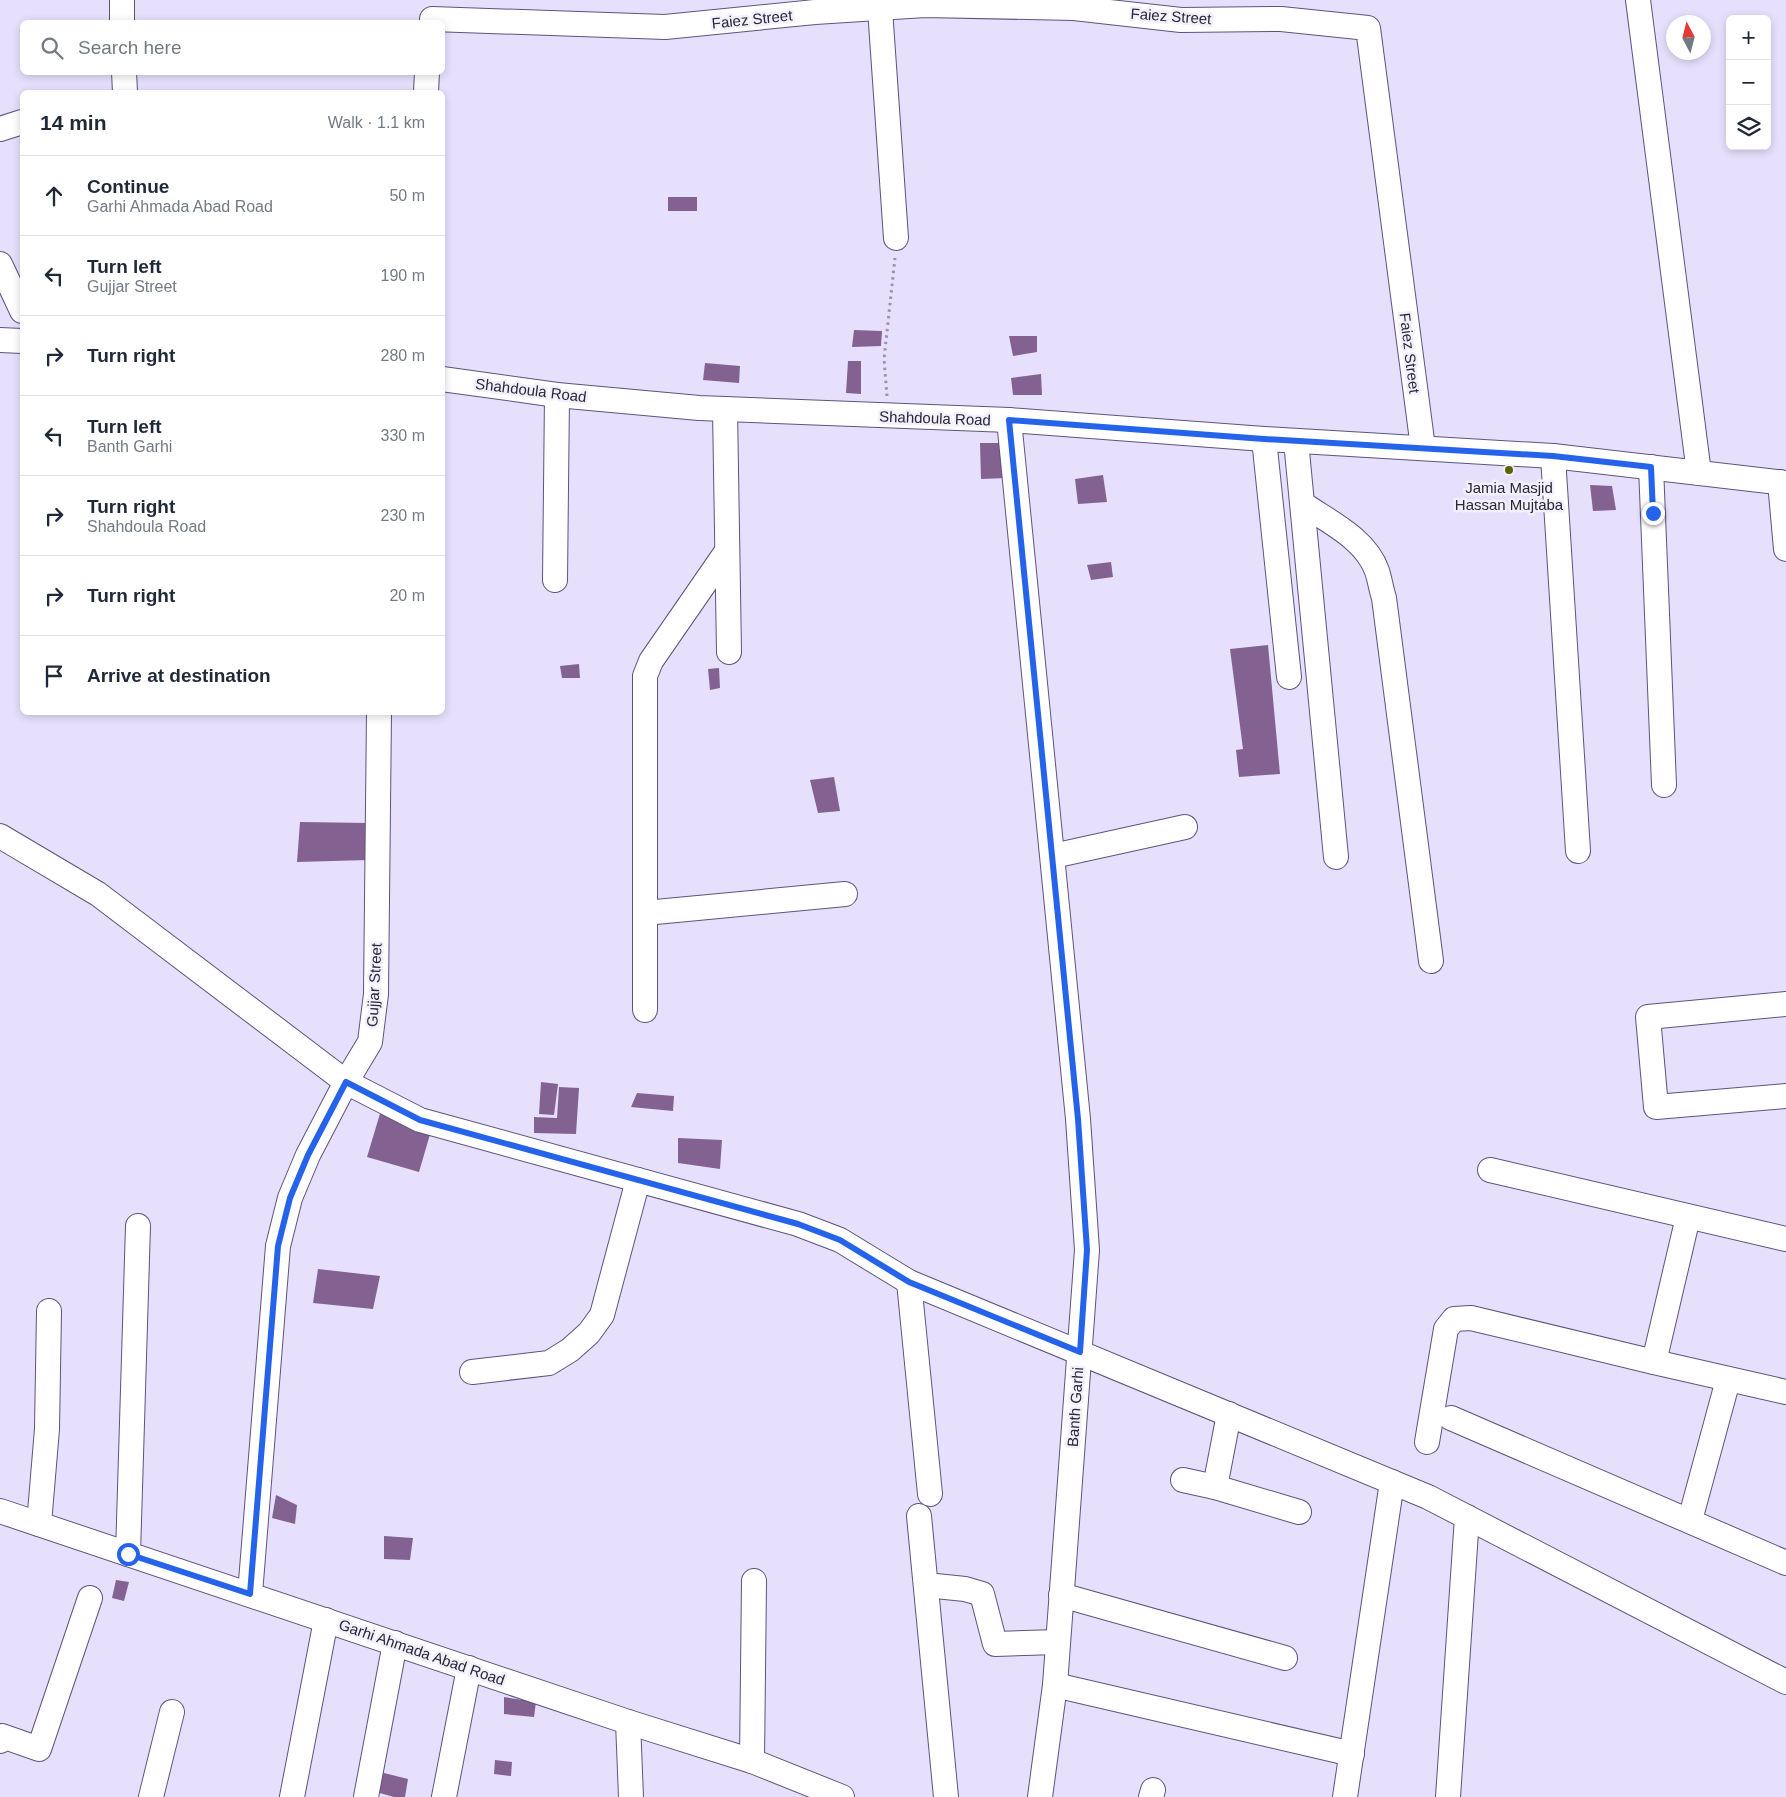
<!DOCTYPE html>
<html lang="en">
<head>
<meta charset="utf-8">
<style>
  body { margin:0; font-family:Helvetica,sans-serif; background:#f2f2f3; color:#1f2937 }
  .controls { position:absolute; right:15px; top:15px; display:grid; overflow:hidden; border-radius:8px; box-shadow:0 2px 8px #0003 }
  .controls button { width:45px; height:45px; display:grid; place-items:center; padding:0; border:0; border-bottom:1px solid #e0e1e3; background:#fff; color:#1f2937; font:25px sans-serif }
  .compass { position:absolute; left:1666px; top:15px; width:45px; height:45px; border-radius:50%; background:#fff; box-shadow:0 2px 8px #0003; rotate:353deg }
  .stop { position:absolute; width:15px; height:15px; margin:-11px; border:4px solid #2563eb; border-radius:50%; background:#fff }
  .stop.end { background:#2563eb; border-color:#fff; box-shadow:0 1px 5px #0008 }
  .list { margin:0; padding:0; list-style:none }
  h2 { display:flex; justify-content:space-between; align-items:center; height:65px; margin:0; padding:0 20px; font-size:21px }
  h2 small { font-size:16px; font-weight:400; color:#747a83 }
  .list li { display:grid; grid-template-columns:32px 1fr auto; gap:15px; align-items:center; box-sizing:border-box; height:80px; padding:0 20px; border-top:1px solid #e0e1e3 }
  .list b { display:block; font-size:19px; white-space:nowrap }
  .list p { margin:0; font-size:16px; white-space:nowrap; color:#747a83 }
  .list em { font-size:16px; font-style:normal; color:#747a83 }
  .icon { flex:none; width:28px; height:28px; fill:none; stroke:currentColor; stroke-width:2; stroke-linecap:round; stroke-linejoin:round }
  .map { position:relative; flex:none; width:1786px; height:1797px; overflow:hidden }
  .search { position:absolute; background:#fff; box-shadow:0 2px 8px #0003; left:20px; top:20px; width:425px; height:55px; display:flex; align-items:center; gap:12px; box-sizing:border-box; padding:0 18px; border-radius:8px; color:#747a83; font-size:19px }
  .panel { position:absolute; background:#fff; box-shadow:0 2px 8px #0003; left:20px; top:90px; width:425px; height:625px; border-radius:8px }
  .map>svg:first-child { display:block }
  .building { fill:#836292 }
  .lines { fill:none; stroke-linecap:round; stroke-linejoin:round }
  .minor-casing { stroke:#5e537d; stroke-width:26 }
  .path { stroke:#9994ac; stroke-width:3; stroke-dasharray:2.5 4; stroke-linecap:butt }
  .minor { stroke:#fff; stroke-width:24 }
  .route { stroke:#2563eb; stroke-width:6 }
  .poi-dot { fill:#5a6300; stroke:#f2f0fa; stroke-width:2 }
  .labels { text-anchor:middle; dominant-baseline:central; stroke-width:5; stroke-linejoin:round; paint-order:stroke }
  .street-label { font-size:15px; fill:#2b2638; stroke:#f2f0fa }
  .poi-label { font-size:15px; fill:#2b2638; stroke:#f2f0fa }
</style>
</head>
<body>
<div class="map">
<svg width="1786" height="1797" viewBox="0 0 1786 1797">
  <rect width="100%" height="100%" fill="#e6e0fd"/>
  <g class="building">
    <rect x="668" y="197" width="29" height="14"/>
    <polygon points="854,330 882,331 881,346 852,347"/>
    <polygon points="1009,336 1037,336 1037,352 1013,356"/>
    <polygon points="848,361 861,361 861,394 846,393"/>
    <polygon points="705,363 740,366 739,383 703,380"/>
    <polygon points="1041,374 1042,395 1013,395 1011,378"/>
    <polygon points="980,443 1004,443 1007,478 981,479"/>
    <polygon points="1103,475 1107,502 1078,504 1075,479"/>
    <polygon points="1590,485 1612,486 1616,510 1593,511"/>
    <polygon points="1111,562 1113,577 1091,580 1087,565"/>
    <polygon points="1268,645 1280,774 1239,777 1236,750 1243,749 1230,649"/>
    <polygon points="579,664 580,678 562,678 560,666"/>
    <polygon points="719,668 720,688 710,690 708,669"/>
    <polygon points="834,777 840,811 818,813 810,780"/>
    <polygon points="300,822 369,823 368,860 297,862"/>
    <polygon points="541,1082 558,1084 554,1115 539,1114"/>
    <polygon points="559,1087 579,1088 576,1134 534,1133 534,1117 557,1118"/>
    <polygon points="637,1093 674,1096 673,1111 631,1107"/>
    <polygon points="382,1107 433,1124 419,1172 367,1157"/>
    <polygon points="678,1138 722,1140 720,1169 678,1163"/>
    <polygon points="318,1269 380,1276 373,1309 313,1303"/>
    <polygon points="276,1495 297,1505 295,1524 272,1518"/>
    <polygon points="384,1536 413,1538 410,1560 384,1559"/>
    <polygon points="116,1580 129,1582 124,1601 112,1598"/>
    <polygon points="504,1697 536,1702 534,1717 504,1714"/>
    <polygon points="495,1760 512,1762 511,1776 494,1774"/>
    <polygon points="380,1772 408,1779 405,1797 394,1797 376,1792"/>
  </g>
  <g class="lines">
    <defs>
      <g id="minor">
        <polyline points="122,0 122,22"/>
        <polyline points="1638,0 1699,473"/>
        <polyline points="880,9 896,238"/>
        <polyline points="432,19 665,27 815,12 925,5 1074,8 1181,20 1281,19 1368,28 1423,448"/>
        <polyline points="124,72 125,92"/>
        <polyline points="426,92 427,72"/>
        <polyline points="0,129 22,122"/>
        <polyline points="0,264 22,311"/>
        <polyline points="0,340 22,341"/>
        <polyline points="442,379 557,395 699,408 1009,420 1264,439 1553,456 1786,483"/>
        <polyline points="725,409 729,652"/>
        <polyline points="1009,420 1078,1119 1087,1250 1055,1685 1040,1797"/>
        <polyline points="1264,439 1289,677"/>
        <polyline points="1296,441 1336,857"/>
        <polyline points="1553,456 1578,851"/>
        <polyline points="1651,467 1664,785"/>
        <polyline points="1780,482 1786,549"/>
        <path d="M1303,504C1329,522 1366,539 1377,571C1380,580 1381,589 1384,598L1431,961"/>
        <polyline points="555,580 557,395"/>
        <polyline points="0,836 98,894 346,1082 420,1120 798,1224 840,1240 909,1282 1428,1497 1786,1682"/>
        <polyline points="1053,856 1185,827"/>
        <polyline points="645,913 845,894"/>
        <polyline points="1786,1004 1648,1017 1656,1107 1786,1096"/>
        <polyline points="645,1010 645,676 651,661 727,551"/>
        <polyline points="1490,1170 1786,1239"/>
        <polyline points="909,1282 930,1494"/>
        <polyline points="1654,1362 1688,1217"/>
        <polyline points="472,1372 549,1363 570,1350 589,1333 602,1315 638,1180"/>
        <polyline points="1451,1418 1786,1563"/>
        <polyline points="1427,1442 1446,1329 1454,1319 1471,1318 1654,1362 1786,1392"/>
        <polyline points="1183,1480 1215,1487 1299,1512"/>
        <polyline points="1215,1487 1229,1414"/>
        <polyline points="0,1511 628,1722 752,1761 842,1797"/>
        <polyline points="919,1516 946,1797"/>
        <polyline points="1690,1520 1728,1380"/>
        <polyline points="39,1524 47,1429 49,1311"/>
        <polyline points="128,1554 138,1226"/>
        <polyline points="926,1585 965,1589 982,1594 995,1644 1058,1642"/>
        <polyline points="250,1594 278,1246 290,1198 308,1155 346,1082 370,1042 376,994 379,712"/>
        <polyline points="1061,1595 1285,1658"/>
        <polyline points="1055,1685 1352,1754"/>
        <polyline points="628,1722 631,1797"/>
        <polyline points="0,1741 2,1736 39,1749 90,1598"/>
        <polyline points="752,1761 754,1581"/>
        <polyline points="151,1797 172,1712"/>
        <polyline points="292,1797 326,1620"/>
        <polyline points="366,1797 395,1643"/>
        <polyline points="444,1797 469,1668"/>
        <polyline points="1151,1797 1153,1790"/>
        <polyline points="1345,1797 1392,1482"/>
        <polyline points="1448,1797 1467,1517"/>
      </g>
    </defs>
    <use href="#minor" class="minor-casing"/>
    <polyline class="path" points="887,396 884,359 895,258"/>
    <use href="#minor" class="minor"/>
  </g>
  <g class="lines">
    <polyline class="route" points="128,1554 250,1594 278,1246 290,1198 308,1155 346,1082 420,1120 798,1224 840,1240 909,1282 1080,1352 1087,1250 1078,1119 1009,420 1264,439 1553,456 1651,467 1653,513"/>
  </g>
  <circle class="poi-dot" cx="1509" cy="470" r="5"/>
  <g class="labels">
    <g class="street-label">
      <text transform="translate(1171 16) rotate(4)">Faiez Street</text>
      <text transform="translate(752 19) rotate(-6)">Faiez Street</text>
      <text transform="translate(1410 353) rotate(83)">Faiez Street</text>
      <text transform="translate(531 390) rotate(7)">Shahdoula Road</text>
      <text transform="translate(935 418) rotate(2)">Shahdoula Road</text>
      <text transform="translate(374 985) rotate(-87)">Gujjar Street</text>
      <text transform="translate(1075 1407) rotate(-86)">Banth Garhi</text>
      <text transform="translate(422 1652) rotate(19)">Garhi Ahmada Abad Road</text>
    </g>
    <g class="poi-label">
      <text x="1509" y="487">Jamia Masjid<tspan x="1509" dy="17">Hassan Mujtaba</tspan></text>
    </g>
  </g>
</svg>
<div class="controls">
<button>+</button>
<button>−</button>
<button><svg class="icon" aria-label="layers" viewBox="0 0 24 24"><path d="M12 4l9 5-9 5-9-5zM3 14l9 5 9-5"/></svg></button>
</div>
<svg class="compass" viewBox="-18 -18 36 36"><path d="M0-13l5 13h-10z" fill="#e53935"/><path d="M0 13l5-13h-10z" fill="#747a83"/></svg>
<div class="stop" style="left:128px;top:1554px"></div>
<div class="stop end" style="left:1653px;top:513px"></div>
<div class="search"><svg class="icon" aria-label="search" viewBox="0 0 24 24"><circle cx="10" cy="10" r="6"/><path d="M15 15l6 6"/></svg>Search here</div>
<section class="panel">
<h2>14 min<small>Walk · 1.1 km</small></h2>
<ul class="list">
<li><svg class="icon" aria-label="ahead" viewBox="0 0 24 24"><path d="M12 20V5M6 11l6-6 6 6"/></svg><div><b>Continue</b><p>Garhi Ahmada Abad Road</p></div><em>50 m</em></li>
<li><svg class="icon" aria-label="left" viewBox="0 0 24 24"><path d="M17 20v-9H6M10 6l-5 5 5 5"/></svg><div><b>Turn left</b><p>Gujjar Street</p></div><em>190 m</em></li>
<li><svg class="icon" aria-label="right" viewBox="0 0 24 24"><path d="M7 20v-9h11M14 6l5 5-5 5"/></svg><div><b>Turn right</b></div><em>280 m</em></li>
<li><svg class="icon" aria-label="left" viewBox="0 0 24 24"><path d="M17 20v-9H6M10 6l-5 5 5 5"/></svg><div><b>Turn left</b><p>Banth Garhi</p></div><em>330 m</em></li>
<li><svg class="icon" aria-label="right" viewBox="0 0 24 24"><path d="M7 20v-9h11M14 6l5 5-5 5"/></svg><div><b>Turn right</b><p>Shahdoula Road</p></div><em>230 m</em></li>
<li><svg class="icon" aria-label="right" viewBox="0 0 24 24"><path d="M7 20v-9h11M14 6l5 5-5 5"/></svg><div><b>Turn right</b></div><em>20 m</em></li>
<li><svg class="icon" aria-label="arrive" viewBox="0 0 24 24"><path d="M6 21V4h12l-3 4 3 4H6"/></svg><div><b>Arrive at destination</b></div></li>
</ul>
</section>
</div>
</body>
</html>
